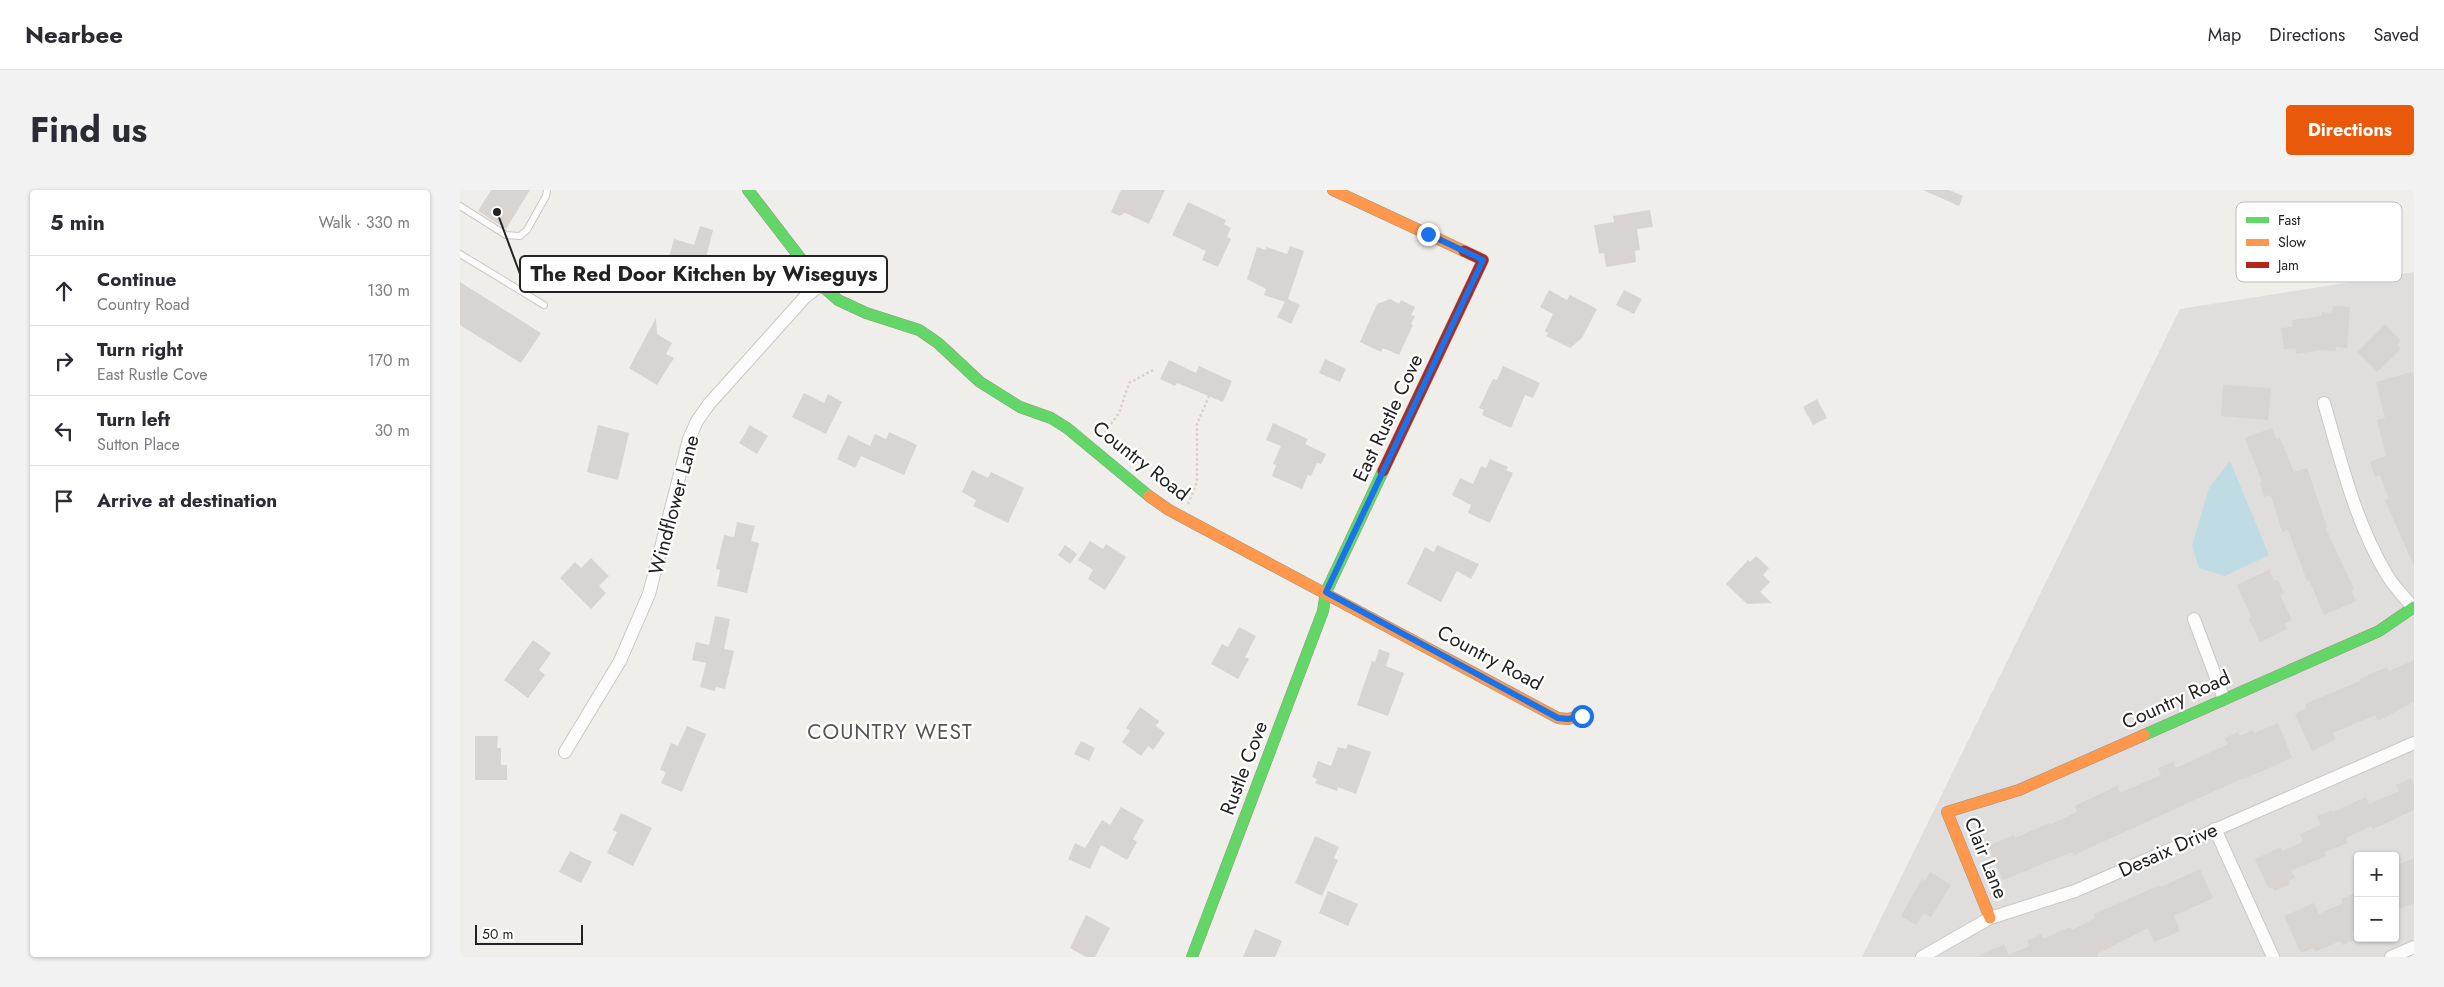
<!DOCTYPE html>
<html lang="en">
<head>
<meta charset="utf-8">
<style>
  body { margin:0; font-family:Jost,sans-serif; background:#f2f2f3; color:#2b2b33 }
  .controls { position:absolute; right:15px; bottom:15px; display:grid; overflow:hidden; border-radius:5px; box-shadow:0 1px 4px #0004 }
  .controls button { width:45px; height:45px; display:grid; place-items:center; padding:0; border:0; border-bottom:1px solid #e1e1e2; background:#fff; color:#2b2b33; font:25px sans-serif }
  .scale { position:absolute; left:15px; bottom:12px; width:108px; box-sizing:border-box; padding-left:5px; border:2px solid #222; border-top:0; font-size:14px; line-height:18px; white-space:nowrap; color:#222; -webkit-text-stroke:4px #fff; paint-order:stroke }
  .stop { position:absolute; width:15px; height:15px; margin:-11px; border:4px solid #1a73e8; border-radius:50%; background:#fff }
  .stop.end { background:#1a73e8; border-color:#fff; box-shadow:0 1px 5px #0008 }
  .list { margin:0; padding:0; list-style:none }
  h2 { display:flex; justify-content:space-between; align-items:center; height:65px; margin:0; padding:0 20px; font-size:21px }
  h2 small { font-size:16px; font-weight:400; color:#7c7c81 }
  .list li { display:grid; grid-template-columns:32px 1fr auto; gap:15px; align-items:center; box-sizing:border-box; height:70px; padding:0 20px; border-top:1px solid #e1e1e2 }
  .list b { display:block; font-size:19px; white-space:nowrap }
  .list p { margin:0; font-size:16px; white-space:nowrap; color:#7c7c81 }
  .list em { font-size:16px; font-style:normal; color:#7c7c81 }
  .icon { flex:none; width:28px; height:28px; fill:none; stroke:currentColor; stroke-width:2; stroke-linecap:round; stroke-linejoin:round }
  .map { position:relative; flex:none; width:1954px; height:767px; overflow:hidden; border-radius:5px }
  header { display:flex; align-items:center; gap:30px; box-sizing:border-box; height:70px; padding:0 25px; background:#fff; border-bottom:1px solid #e1e1e2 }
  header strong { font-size:24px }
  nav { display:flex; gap:28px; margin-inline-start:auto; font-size:18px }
  .intro { display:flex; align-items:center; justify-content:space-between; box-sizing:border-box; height:120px; padding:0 30px }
  h1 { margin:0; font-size:35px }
  .button { padding:12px 22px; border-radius:5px; background:#ea580c; color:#fff; font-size:18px; font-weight:700 }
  main { display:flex; gap:30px; padding:0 30px }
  aside { flex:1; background:#fff; border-radius:5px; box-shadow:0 1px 4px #0004 }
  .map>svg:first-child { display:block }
  .residential { fill:#dfdedc; fill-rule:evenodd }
  .water { fill:#bfdbe3 }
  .building { fill:#d7d4d2 }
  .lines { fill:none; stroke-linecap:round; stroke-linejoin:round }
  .lane-casing { stroke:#c9c8c7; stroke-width:8 }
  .street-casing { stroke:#c9c8c7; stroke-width:14 }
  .fast-casing { stroke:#999a82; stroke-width:12 }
  .slow-casing { stroke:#999a82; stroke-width:12 }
  .jam-casing { stroke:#999a82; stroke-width:12 }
  .path { stroke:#dccecd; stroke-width:2.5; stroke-dasharray:2.5 2.5; stroke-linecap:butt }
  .lane { stroke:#fdfcfc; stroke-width:6 }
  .street { stroke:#fdfcfc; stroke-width:12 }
  .fast { stroke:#63d668; stroke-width:11 }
  .slow { stroke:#ff974d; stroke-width:11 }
  .jam { stroke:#b3261e; stroke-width:11 }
  .route { stroke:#1a73e8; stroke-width:6 }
  .labels { text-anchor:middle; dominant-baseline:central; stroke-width:4.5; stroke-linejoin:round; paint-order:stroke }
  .street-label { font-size:20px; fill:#222; stroke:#fff }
  .neighbourhood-label { font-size:21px; letter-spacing:1px; fill:#555; stroke:#fff }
  .key { fill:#fff; stroke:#bdbdbd; stroke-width:1 }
  .key-label { font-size:14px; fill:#222 }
  .leader { fill:none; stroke:#222; stroke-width:2 }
  .callout-dot { fill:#222; stroke:#fff; stroke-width:2 }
  .callout { fill:#fff; stroke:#222; stroke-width:2 }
  .callout-label { font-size:21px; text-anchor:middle; font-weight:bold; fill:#222 }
</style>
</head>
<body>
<header>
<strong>Nearbee</strong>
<nav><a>Map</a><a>Directions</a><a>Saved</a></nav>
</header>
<div class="intro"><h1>Find us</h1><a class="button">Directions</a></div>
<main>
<aside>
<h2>5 min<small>Walk · 330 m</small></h2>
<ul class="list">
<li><svg class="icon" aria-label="ahead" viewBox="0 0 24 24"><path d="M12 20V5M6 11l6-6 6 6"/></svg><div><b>Continue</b><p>Country Road</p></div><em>130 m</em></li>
<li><svg class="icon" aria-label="right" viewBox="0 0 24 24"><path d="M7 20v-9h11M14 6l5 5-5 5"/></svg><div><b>Turn right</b><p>East Rustle Cove</p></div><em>170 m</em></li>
<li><svg class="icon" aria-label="left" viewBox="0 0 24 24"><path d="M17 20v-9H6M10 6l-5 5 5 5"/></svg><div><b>Turn left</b><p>Sutton Place</p></div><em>30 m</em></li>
<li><svg class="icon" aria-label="arrive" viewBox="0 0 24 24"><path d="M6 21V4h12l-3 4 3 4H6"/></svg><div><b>Arrive at destination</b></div></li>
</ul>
</aside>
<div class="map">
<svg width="1954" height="767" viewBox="0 0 1954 767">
  <rect width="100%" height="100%" fill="#f0eeeb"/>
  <path class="residential" d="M1954,82V767H1402L1720,119ZM1898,666H1935V748H1898Z"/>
  <polygon class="water" points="1770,271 1809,365 1765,386 1739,378 1732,356 1749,298"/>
  <g class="building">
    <polygon points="31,0 70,0 46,39 18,21"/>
    <polygon points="661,0 705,0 689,34 665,23 659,26 651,22"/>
    <polygon points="1463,0 1489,0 1503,6 1499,16"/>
    <polygon points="728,12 766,30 764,34 771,38 767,47 771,49 758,77 742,70 746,61 712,45"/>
    <polygon points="1190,20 1193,37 1177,39 1180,60 1175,61 1176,72 1146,77 1144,63 1139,64 1134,35 1154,32 1153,26"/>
    <polygon points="240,36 253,40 243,80 232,77 227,93 204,86 214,49 234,55"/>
    <polygon points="830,56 844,61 828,109 840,115 831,134 817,127 825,112 804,105 806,99 787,89 797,57 806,60 806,57 827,64"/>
    <polygon points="0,92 81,143 61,173 0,135"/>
    <polygon points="1089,100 1107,110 1110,105 1137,119 1122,148 1110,158 1086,146 1088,143 1085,141 1093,124 1080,117"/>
    <polygon points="1164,100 1182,109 1174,124 1156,115"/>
    <polygon points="930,109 939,114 941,110 955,117 951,125 955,126 951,134 953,135 939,165 923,158 921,162 900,152 917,114"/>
    <polygon points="1873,116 1890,117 1887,158 1876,157 1876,161 1862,160 1836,164 1836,158 1824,159 1821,138 1833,137 1832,130 1861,126 1862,122 1872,123"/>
    <polygon points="196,128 197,144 212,153 206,164 214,168 197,195 169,178"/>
    <polygon points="1925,134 1941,151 1937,155 1941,159 1917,182 1897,162"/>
    <polygon points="865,169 886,179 880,192 859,183"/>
    <polygon points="709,170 736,183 739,176 772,191 763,212 717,193 715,196 700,189"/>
    <polygon points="1043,176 1080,193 1073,208 1065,205 1051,238 1022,225 1024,220 1019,218 1033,189 1037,190"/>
    <polygon points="1952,182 1954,190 1954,376 1925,310 1929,309 1920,285 1915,287 1910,272 1926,266 1917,230 1925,228 1916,192"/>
    <polygon points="1763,195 1811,198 1808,230 1761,226"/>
    <polygon points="344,203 364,213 368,204 382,212 366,244 332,227"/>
    <polygon points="1357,209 1367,228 1353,235 1343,217"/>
    <polygon points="813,233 848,249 845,254 866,264 861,274 857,273 851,286 848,285 842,299 812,286 816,275 813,274 821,256 806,250"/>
    <polygon points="138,235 169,243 158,290 127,282"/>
    <polygon points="290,235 308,246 297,264 279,253"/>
    <polygon points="1812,238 1817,250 1820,248 1834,282 1847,278 1867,337 1865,337 1894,399 1891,400 1896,411 1864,425 1849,390 1847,391 1828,340 1822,342 1811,305 1804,307 1800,293 1802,292 1785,248"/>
    <polygon points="429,242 457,255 444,285 401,266 395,278 377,269 388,245 410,256 415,244 426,249"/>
    <polygon points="1030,269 1048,277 1046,280 1053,283 1030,333 1008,323 1011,315 992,305 1000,288 1013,294 1021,276 1026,278"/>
    <polygon points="512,280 528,288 531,282 564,298 548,333 513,316 516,310 502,302"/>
    <polygon points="277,332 295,336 291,351 299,353 287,403 257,396 260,380 256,379 264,345 274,347"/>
    <polygon points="630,351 643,359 646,354 666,367 645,400 628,389 633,380 618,370"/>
    <polygon points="605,355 617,364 610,374 598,365"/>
    <polygon points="977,355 1019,374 1011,389 997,381 981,412 947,394 965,357 974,362"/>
    <polygon points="1296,366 1309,378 1303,385 1310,392 1300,402 1312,413 1287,414 1266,394 1288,370 1290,372"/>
    <polygon points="131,368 149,386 139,396 146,403 131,419 100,388 115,372 121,378"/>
    <polygon points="1809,380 1814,391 1818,390 1824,403 1820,405 1832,430 1824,434 1827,439 1800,452 1789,429 1791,427 1777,395"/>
    <polygon points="255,426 270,429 264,459 274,461 265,499 256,497 255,501 240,497 246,473 232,470 236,452 249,455"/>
    <polygon points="779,437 796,446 785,467 789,469 778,489 751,474 762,454 768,457"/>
    <polygon points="73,450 91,463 79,480 85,485 68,508 44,490"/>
    <polygon points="919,459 930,463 926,476 944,483 928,526 897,515 912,471 915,472"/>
    <polygon points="1954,470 1954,512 1918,531 1915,525 1873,543 1876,549 1852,561 1835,524 1846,518 1845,514 1900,491 1899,489 1927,477 1929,481"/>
    <polygon points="680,517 699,531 696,536 705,543 693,560 688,556 681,566 662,552 670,541 666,538"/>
    <polygon points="1818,533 1832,568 1784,589 1783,588 1614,665 1612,662 1543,690 1528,656 1554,645 1555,648 1589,633 1590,635 1617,622 1615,616 1657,596 1660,603 1701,585 1698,578 1713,572 1716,578 1736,569 1768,554 1765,548 1778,542 1780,546 1793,540 1794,543"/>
    <polygon points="227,536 246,544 222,602 201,593 206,582 200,580 211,553 218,556"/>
    <polygon points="15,546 38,546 37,558 41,558 41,575 47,575 47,590 15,590"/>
    <polygon points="621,551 635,558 629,571 614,564"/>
    <polygon points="888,554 911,562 896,604 878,597 877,601 855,593 857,589 852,587 858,571 871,576 878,557 886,559"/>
    <polygon points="1951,588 1954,595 1954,620 1913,639 1911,636 1886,648 1888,653 1865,662 1866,666 1831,681 1835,688 1828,691 1830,694 1814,701 1813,697 1809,699 1795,669 1821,657 1822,661 1843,652 1840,644 1861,635 1857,626 1872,620 1873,622 1906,607 1909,614 1939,601 1936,595"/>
    <polygon points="661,617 684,630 673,649 677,652 667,670 641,655 630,679 608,669 615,653 625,658 642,630 650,635"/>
    <polygon points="161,623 192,638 173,676 147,663 157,642 153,640"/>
    <polygon points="855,646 879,657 874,668 878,670 862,706 835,693"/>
    <polygon points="110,661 132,672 121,693 99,682"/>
    <polygon points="1954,668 1954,713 1935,721 1935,676"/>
    <polygon points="1740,679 1753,708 1714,726 1720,741 1694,752 1688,738 1637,764 1638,767 1516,767 1544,754 1549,765 1569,756 1567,751 1581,744 1583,749 1610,737 1612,740 1635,728 1634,724 1700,695 1701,697"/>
    <polygon points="1470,682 1491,695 1471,727 1464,723 1456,735 1441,726 1462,689 1465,691"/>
    <polygon points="868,701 898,714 888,736 859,723"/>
    <polygon points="1898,702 1898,740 1892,743 1894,750 1882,755 1880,751 1855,762 1853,758 1841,763 1824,726 1854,713 1859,724 1883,713 1881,709"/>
    <polygon points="626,725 650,738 635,767 626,767 610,758"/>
    <polygon points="795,739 822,751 815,767 783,767"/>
  </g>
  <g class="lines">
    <defs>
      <g id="lane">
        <polyline points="0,16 46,45 60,46 67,40 86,6 87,0"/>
        <polyline points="0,64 84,115"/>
      </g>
      <g id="street">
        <path d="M1864,213C1881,271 1895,332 1927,385C1934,397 1945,407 1953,418"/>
        <polyline points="1734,429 1764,509"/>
        <polyline points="105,562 160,471 189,404 229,249 237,231 249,214 345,107 361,95"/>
        <polyline points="1755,639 1813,767"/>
        <polyline points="1462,767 1530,728 1615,701 1954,553"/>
        <polyline points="1931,767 1954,757"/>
      </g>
      <g id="fast">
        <polyline points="288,0 361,95 378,110 406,123 459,140 478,153 520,192 560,217 591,228 607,238 689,306"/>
        <polyline points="1684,545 1919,441 1954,417"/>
        <polyline points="732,767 863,421 866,402 923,281"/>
      </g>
      <g id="slow">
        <polyline points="873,0 1004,61"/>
        <polyline points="689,306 709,320 1098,528 1108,529 1122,525"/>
        <polyline points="1530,728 1487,622 1559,600 1684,545"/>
      </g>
      <polyline id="jam" points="923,281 1023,70 1004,61"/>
    </defs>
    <use href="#lane" class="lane-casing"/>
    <use href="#street" class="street-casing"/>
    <use href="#fast" class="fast-casing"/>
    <use href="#slow" class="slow-casing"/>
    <use href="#jam" class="jam-casing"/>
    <g class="path">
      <polyline points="642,246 659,223 669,193 695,179"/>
      <polyline points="728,314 737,292 737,234 749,206"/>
    </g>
    <use href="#lane" class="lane"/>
    <use href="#street" class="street"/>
    <use href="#fast" class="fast"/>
    <use href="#slow" class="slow"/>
    <use href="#jam" class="jam"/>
  </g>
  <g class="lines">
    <polyline class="route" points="968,44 1023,70 866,402 1098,528 1108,529 1122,526"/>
  </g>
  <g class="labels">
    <g class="street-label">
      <text transform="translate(928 228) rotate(-65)">East Rustle Cove</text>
      <text transform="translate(681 271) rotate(38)">Country Road</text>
      <text transform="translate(214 315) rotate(-75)">Windflower Lane</text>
      <text transform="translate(1030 468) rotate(28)">Country Road</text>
      <text transform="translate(1716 510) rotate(-24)">Country Road</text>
      <text transform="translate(784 578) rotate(-69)">Rustle Cove</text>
      <text transform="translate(1708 660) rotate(-24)">Desaix Drive</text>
      <text transform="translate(1526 668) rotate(68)">Clair Lane</text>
    </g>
    <g class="neighbourhood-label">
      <text x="430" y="542">COUNTRY WEST</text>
    </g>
  </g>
  <rect x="1776" y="12" width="166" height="80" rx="8" class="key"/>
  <rect x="1786" y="27" width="23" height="6" fill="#63d668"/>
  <rect x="1786" y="49" width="23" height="7" fill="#ff974d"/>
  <rect x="1786" y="72" width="23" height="6" fill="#b3261e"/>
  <g class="key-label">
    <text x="1818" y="35">Fast</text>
    <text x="1818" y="57">Slow</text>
    <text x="1818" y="80">Jam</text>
  </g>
  <path class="leader" d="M37 22L60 84"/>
  <circle class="callout-dot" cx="37" cy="22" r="5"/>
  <rect class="callout" x="60" y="66" width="367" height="36" rx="5"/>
  <g class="callout-label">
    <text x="244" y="91">The Red Door Kitchen by Wiseguys</text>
  </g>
</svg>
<div class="controls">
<button>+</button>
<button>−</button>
</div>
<div class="scale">50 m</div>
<div class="stop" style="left:1122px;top:526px"></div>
<div class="stop end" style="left:968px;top:44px"></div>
</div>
</main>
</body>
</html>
